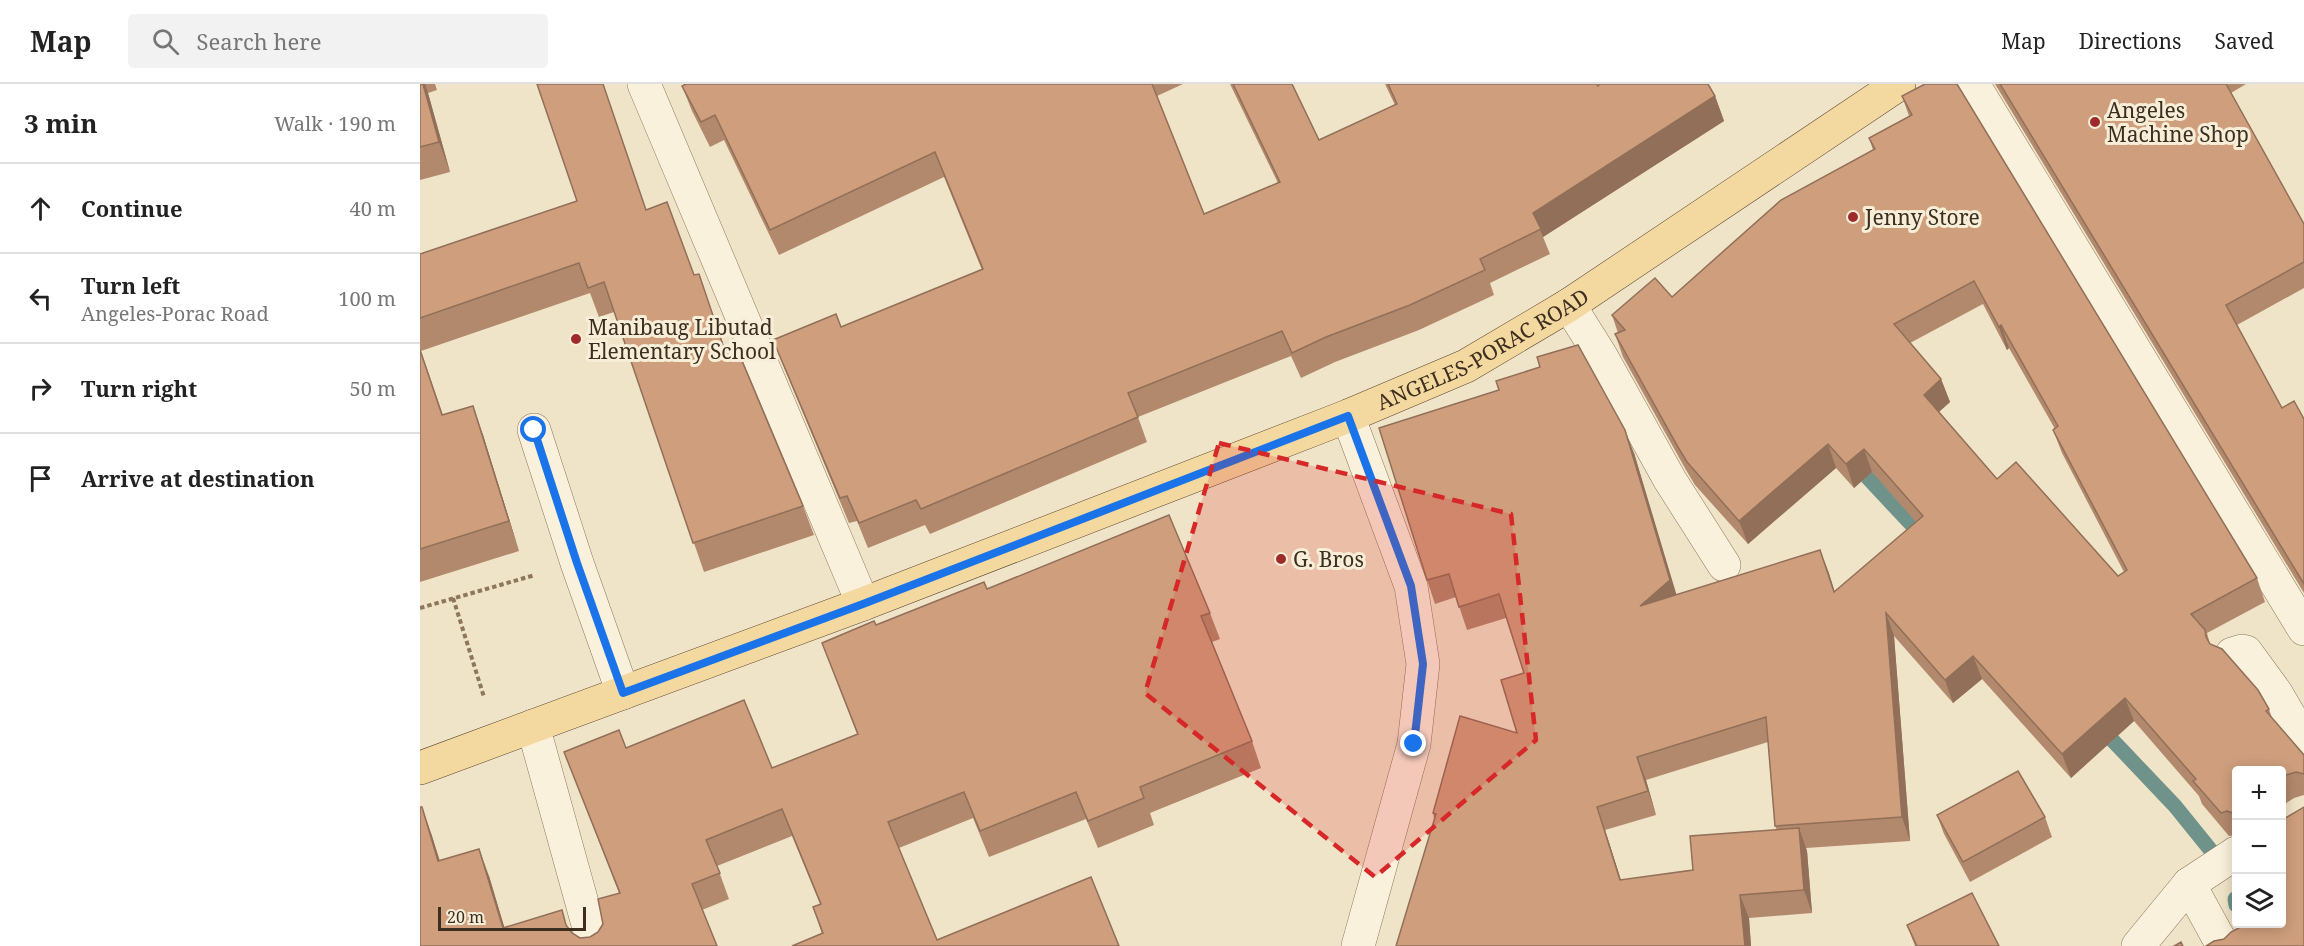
<!DOCTYPE html>
<html lang="en">
<head>
<meta charset="utf-8">
<style>
  body { margin:0; font-family:"Noto Serif",serif; background:#f2f2f2; color:#222 }
  .controls { position:absolute; right:18px; bottom:18px; display:grid; overflow:hidden; border-radius:6px; box-shadow:0 3px 15px #0003 }
  .controls button { width:54px; height:54px; display:grid; place-items:center; padding:0; border:0; border-bottom:2px solid #e0e0e0; background:#fff; color:#222; font:30px sans-serif }
  .scale { position:absolute; left:18px; bottom:15px; width:148px; box-sizing:border-box; padding-left:6px; border:3px solid #3d2e20; border-top:0; font-size:16px; line-height:21px; white-space:nowrap; color:#3d2e20; -webkit-text-stroke:4px #f7eed8; paint-order:stroke }
  .stop { position:absolute; width:18px; height:18px; margin:-14px; border:4px solid #1a73e8; border-radius:50%; background:#fff }
  .stop.end { background:#1a73e8; border-color:#fff; box-shadow:0 2px 6px #0008 }
  .list { margin:0; padding:0; list-style:none }
  h2 { display:flex; justify-content:space-between; align-items:center; height:78px; margin:0; padding:0 24px; font-size:26px }
  h2 small { font-size:20px; font-weight:400; color:#767676 }
  .list li { display:grid; grid-template-columns:39px 1fr auto; gap:18px; align-items:center; box-sizing:border-box; height:90px; padding:0 24px; border-top:2px solid #e0e0e0 }
  .list b { display:block; font-size:22px; white-space:nowrap }
  .list p { margin:0; font-size:20px; white-space:nowrap; color:#767676 }
  .list em { font-size:20px; font-style:normal; color:#767676 }
  .icon { flex:none; width:33px; height:33px; fill:none; stroke:currentColor; stroke-width:2; stroke-linecap:round; stroke-linejoin:round }
  .map { position:relative; flex:none; width:1884px; height:862px; overflow:hidden }
  header { display:flex; align-items:center; gap:36px; box-sizing:border-box; height:84px; padding:0 30px; background:#fff; border-bottom:2px solid #e0e0e0 }
  header strong { font-size:28px }
  nav { display:flex; gap:33px; margin-inline-start:auto; font-size:21px }
  .search { width:420px; height:54px; background:#f2f2f2; display:flex; align-items:center; gap:15px; box-sizing:border-box; padding:0 21px; border-radius:6px; color:#767676; font-size:22px }
  main { display:flex }
  aside { flex:1; background:#fff }
  .map>svg:first-child { display:block }
  .lines { fill:none; stroke-linecap:round; stroke-linejoin:round }
  .stream { stroke:#6f938a; stroke-width:15 }
  .minor-casing { stroke:#8d765c; stroke-width:34 }
  .major-casing { stroke:#5b4430; stroke-width:34 }
  .path { stroke:#8d765c; stroke-width:4; stroke-dasharray:4.5 3; stroke-linecap:butt }
  .minor { stroke:#faf1dc; stroke-width:33 }
  .major { stroke:#f3d9a0; stroke-width:33 }
  .wall { fill:#b2896c; fill-rule:evenodd }
  .shaded-wall { fill:#916f58 }
  .building { fill:#cf9f7d; stroke:#916f58; stroke-width:1.5; fill-rule:evenodd }
  .route { stroke:#1a73e8; stroke-width:8 }
  .marked { fill:#d62828; fill-opacity:0.2; stroke:#d62828; stroke-width:4.5; stroke-dasharray:12 8; stroke-linejoin:round }
  .poi-dot { fill:#9e2a2b; stroke:#f7eed8; stroke-width:2 }
  .labels { text-anchor:middle; dominant-baseline:central; stroke-width:6; stroke-linejoin:round; paint-order:stroke }
  .poi-label { font-size:21px; fill:#3d2e20; stroke:#f7eed8; text-anchor:start }
  .street-label { font-size:21px; fill:#3d2e20; stroke:#f7eed8 }
</style>
</head>
<body>
<header>
<strong>Map</strong>
<div class="search"><svg class="icon" aria-label="search" viewBox="0 0 24 24"><circle cx="10" cy="10" r="6"/><path d="M15 15l6 6"/></svg>Search here</div>
<nav><a>Map</a><a>Directions</a><a>Saved</a></nav>
</header>
<main>
<aside>
<h2>3 min<small>Walk · 190 m</small></h2>
<ul class="list">
<li><svg class="icon" aria-label="ahead" viewBox="0 0 24 24"><path d="M12 20V5M6 11l6-6 6 6"/></svg><div><b>Continue</b></div><em>40 m</em></li>
<li><svg class="icon" aria-label="left" viewBox="0 0 24 24"><path d="M17 20v-9H6M10 6l-5 5 5 5"/></svg><div><b>Turn left</b><p>Angeles-Porac Road</p></div><em>100 m</em></li>
<li><svg class="icon" aria-label="right" viewBox="0 0 24 24"><path d="M7 20v-9h11M14 6l5 5-5 5"/></svg><div><b>Turn right</b></div><em>50 m</em></li>
<li><svg class="icon" aria-label="arrive" viewBox="0 0 24 24"><path d="M6 21V4h12l-3 4 3 4H6"/></svg><div><b>Arrive at destination</b></div></li>
</ul>
</aside>
<div class="map">
<svg width="1884" height="862" viewBox="0 0 1884 862">
  <rect width="100%" height="100%" fill="#f0e4c8"/>
  <g class="lines">
    <g class="stream">
      <polyline points="1433,378 1505,455"/>
      <polyline points="1679,642 1755,722 1793,769"/>
      <polyline points="1815,815 1816,821"/>
    </g>
    <defs>
      <g id="minor">
        <polyline points="224,0 443,520"/>
        <polyline points="1553,0 1884,545"/>
        <polyline points="1149,221 1181,272 1250,396 1304,481"/>
        <polyline points="928,332 991,502 1003,580 994,660 938,862"/>
        <polyline points="114,346 157,479 203,609"/>
        <polyline points="1812,570 1822,567 1826,568 1856,609 1884,657"/>
        <polyline points="113,642 174,862"/>
        <polyline points="1769,800 1803,862"/>
        <polyline points="1718,862 1769,800 1816,769"/>
      </g>
      <g id="major">
        <path id="s1" d="M0,684L443,520L928,332L1046,282L1149,221L1479,0"/>
      </g>
    </defs>
    <use href="#minor" class="minor-casing"/>
    <use href="#major" class="major-casing"/>
    <g class="path">
      <polyline points="33,514 64,613"/>
      <polyline points="0,524 115,491"/>
    </g>
    <use href="#minor" class="minor"/>
    <use href="#major" class="major"/>
  </g>
  <g class="wall">
    <polygon points="0,0 15,0 17,6 8,9 30,88 0,96"/>
    <polygon points="117,0 183,0 226,126 274,191 289,220 306,269 383,422 394,451 284,488 194,228 179,233 170,209 1,267 23,331 63,351 99,467 0,498 0,170 157,117"/>
    <polygon points="266,0 763,0 737,12 784,130 858,99 810,0 872,0 899,56 975,21 965,0 1177,0 1178,2 1295,12 1304,37 1123,153 1130,170 1070,199 1074,211 999,246 915,278 881,294 871,272 718,333 727,358 510,450 505,441 448,464 437,437 429,439 363,281 353,256 421,243 562,186 524,93 359,171 304,56 290,63 272,27 262,2"/>
    <polygon points="1575,0 1826,0 1811,9 1884,140 1884,204 1817,241 1862,324 1884,335 1884,509"/>
    <path d="M1482,12L1837,494L1845,518L1787,549L1790,560L1849,625L1852,634L1884,671V711L1874,714L1862,722V687H1816V751L1809,752L1782,720L1779,712L1714,637L1651,694L1562,595L1533,619L1474,552L1490,757L1386,764L1387,767L1392,829L1329,834L1331,862L1014,735L1013,729L1097,649L1104,589L1086,534L1047,546L1036,513L1015,520L1007,496L1214,369L1256,511L1400,466L1414,508L1496,438L1452,388L1434,404L1416,384L1328,460L1275,401L1266,386L1203,273L1195,250L1198,249L1192,231L1252,213L1453,66L1449,54L1489,32ZM1563,220L1587,266L1589,264L1635,345L1633,346L1642,369L1704,488L1698,492L1577,395L1519,328L1530,318L1521,295L1490,259ZM1348,658L1355,742L1357,746L1273,786L1201,796L1185,746L1236,731L1226,696Z"/>
    <polygon points="567,505 790,529 800,555 792,558 832,657 841,684 730,729 734,741 678,764 666,735 569,773 553,734 479,764 517,856 699,862 372,862 402,850 393,823 400,820 372,752 297,782 309,815 282,826 297,862 0,862 11,749 20,777 69,792 84,843 149,845 152,849 160,854 170,853 178,848 199,809 144,668 206,664 352,684 437,650 402,559"/>
    <polygon points="1517,731 1625,733 1632,753 1550,798 1524,750"/>
    <polygon points="1487,841 1579,862 1495,862"/>
  </g>
  <g class="shaded-wall">
    <polygon points="3,0 5,0 8,9 30,88 19,58"/>
    <polygon points="1295,12 1304,37 1123,153 1113,129"/>
    <polygon points="279,190 289,220 317,299 306,270"/>
    <polygon points="1581,241 1589,264 1587,266 1579,243"/>
    <polygon points="1521,295 1530,318 1512,334 1504,311"/>
    <polygon points="53,322 63,351 99,467 89,437"/>
    <polygon points="1205,346 1214,369 1259,519 1220,522"/>
    <polygon points="1408,360 1416,384 1328,460 1319,437"/>
    <polygon points="1444,365 1452,388 1434,404 1426,380"/>
    <polygon points="1400,466 1409,489 1422,532"/>
    <polygon points="1466,529 1474,552 1490,757 1482,733"/>
    <polygon points="1553,572 1562,595 1533,619 1525,596"/>
    <polygon points="1705,614 1714,637 1651,694 1642,670"/>
    <polygon points="1217,673 1226,696 1236,731 1228,707"/>
    <polygon points="2,723 11,749 28,804 18,777"/>
    <polygon points="1177,723 1185,746 1208,819 1200,796"/>
    <polygon points="1379,744 1387,767 1392,829 1384,806"/>
    <polygon points="59,765 69,792 90,862 83,844"/>
    <polygon points="1320,811 1329,834 1331,862 1325,862"/>
  </g>
  <g class="building">
    <polygon points="0,0 3,0 19,58 0,63"/>
    <polygon points="117,0 183,0 226,126 247,118 274,191 279,190 306,270 317,265 383,422 273,459 184,198 168,204 159,179 0,234 0,170 157,117"/>
    <polygon points="266,0 732,0 784,130 860,98 813,0 872,0 899,56 977,20 968,0 1177,0 1178,2 1180,0 1288,0 1295,12 1113,129 1121,145 1060,175 1065,186 990,221 906,253 872,269 862,247 708,309 718,333 501,425 496,416 439,439 427,412 420,414 353,256 416,230 421,243 563,185 515,68 350,146 295,31 281,38 262,2"/>
    <path d="M1505,0H1537L1837,494L1771,530L1785,546L1786,553L1790,560L1802,565L1838,606L1849,625L1846,627L1884,671V690L1876,688L1866,691L1862,693V687H1816V730L1807,727L1801,729L1773,697L1776,695L1705,614L1642,670L1553,572L1525,596L1466,529L1482,733L1355,742L1346,633L1217,673L1228,707L1177,723L1200,796L1273,786L1270,752L1379,744L1384,806L1320,811L1325,862H976L1016,730L1013,729L1040,632L1097,649L1081,596L1104,589L1079,510L1039,523L1029,490L1007,496L959,344L1079,306L1076,297L1120,283L1117,273L1158,261L1205,346L1250,496L1220,522L1400,466L1414,508L1503,432L1444,365L1426,380L1408,360L1319,437L1267,378L1258,363L1195,250L1205,246L1192,231L1235,194L1252,213L1361,116L1455,65L1449,54L1492,31L1482,12ZM1554,197L1579,243L1581,241L1638,342L1633,346L1707,486L1698,492L1596,378L1577,395L1504,311L1521,295L1474,240Z"/>
    <polygon points="1580,0 1806,0 1884,140 1884,178 1806,221 1862,324 1874,317 1884,335 1884,500"/>
    <polygon points="0,266 22,331 53,322 89,437 0,465"/>
    <polygon points="749,431 790,529 781,532 832,657 720,703 724,714 668,737 656,708 560,747 544,708 468,738 517,856 671,793 699,862 372,862 403,849 393,823 401,820 362,725 286,756 300,789 272,800 297,862 0,862 0,723 2,723 18,777 59,765 83,844 142,826 146,841 152,849 160,854 170,853 178,848 183,840 178,815 200,809 144,668 199,646 206,664 324,616 352,684 438,650 402,559 454,537 456,541 564,498 567,505"/>
    <polygon points="1598,687 1625,733 1543,778 1517,731"/>
    <polygon points="1884,723 1884,862 1786,862 1794,857 1804,855 1811,848 1826,840 1862,840 1862,736"/>
    <polygon points="1816,768 1816,777 1813,770"/>
    <polygon points="1552,809 1579,862 1497,862 1487,841"/>
    <polygon points="1761,858 1763,862 1754,862"/>
  </g>
  <g class="lines">
    <polyline class="route" points="114,346 157,479 203,609 443,520 928,332 991,502 1003,580 994,660"/>
  </g>
  <path class="marked" d="M799,359L1091,430L1116,656L955,793L725,609Z"/>
  <g class="poi-dot">
    <circle cx="1675" cy="38" r="6"/>
    <circle cx="1433" cy="133" r="6"/>
    <circle cx="156" cy="255" r="6"/>
    <circle cx="861" cy="475" r="6"/>
  </g>
  <g class="labels">
    <g class="poi-label">
      <text x="1687" y="26">Angeles<tspan x="1687" dy="24">Machine Shop</tspan></text>
      <text x="1445" y="133">Jenny Store</text>
      <text x="168" y="243">Manibaug Libutad<tspan x="168" dy="24">Elementary School</tspan></text>
      <text x="873" y="475">G. Bros</text>
    </g>
    <g class="street-label">
      <text stroke="none"><textPath href="#s1" startOffset="1143">ANGELES-PORAC ROAD</textPath></text>
    </g>
  </g>
</svg>
<div class="controls">
<button>+</button>
<button>−</button>
<button><svg class="icon" aria-label="layers" viewBox="0 0 24 24"><path d="M12 4l9 5-9 5-9-5zM3 14l9 5 9-5"/></svg></button>
</div>
<div class="scale">20 m</div>
<div class="stop" style="left:114px;top:346px"></div>
<div class="stop end" style="left:994px;top:660px"></div>
</div>
</main>
</body>
</html>
